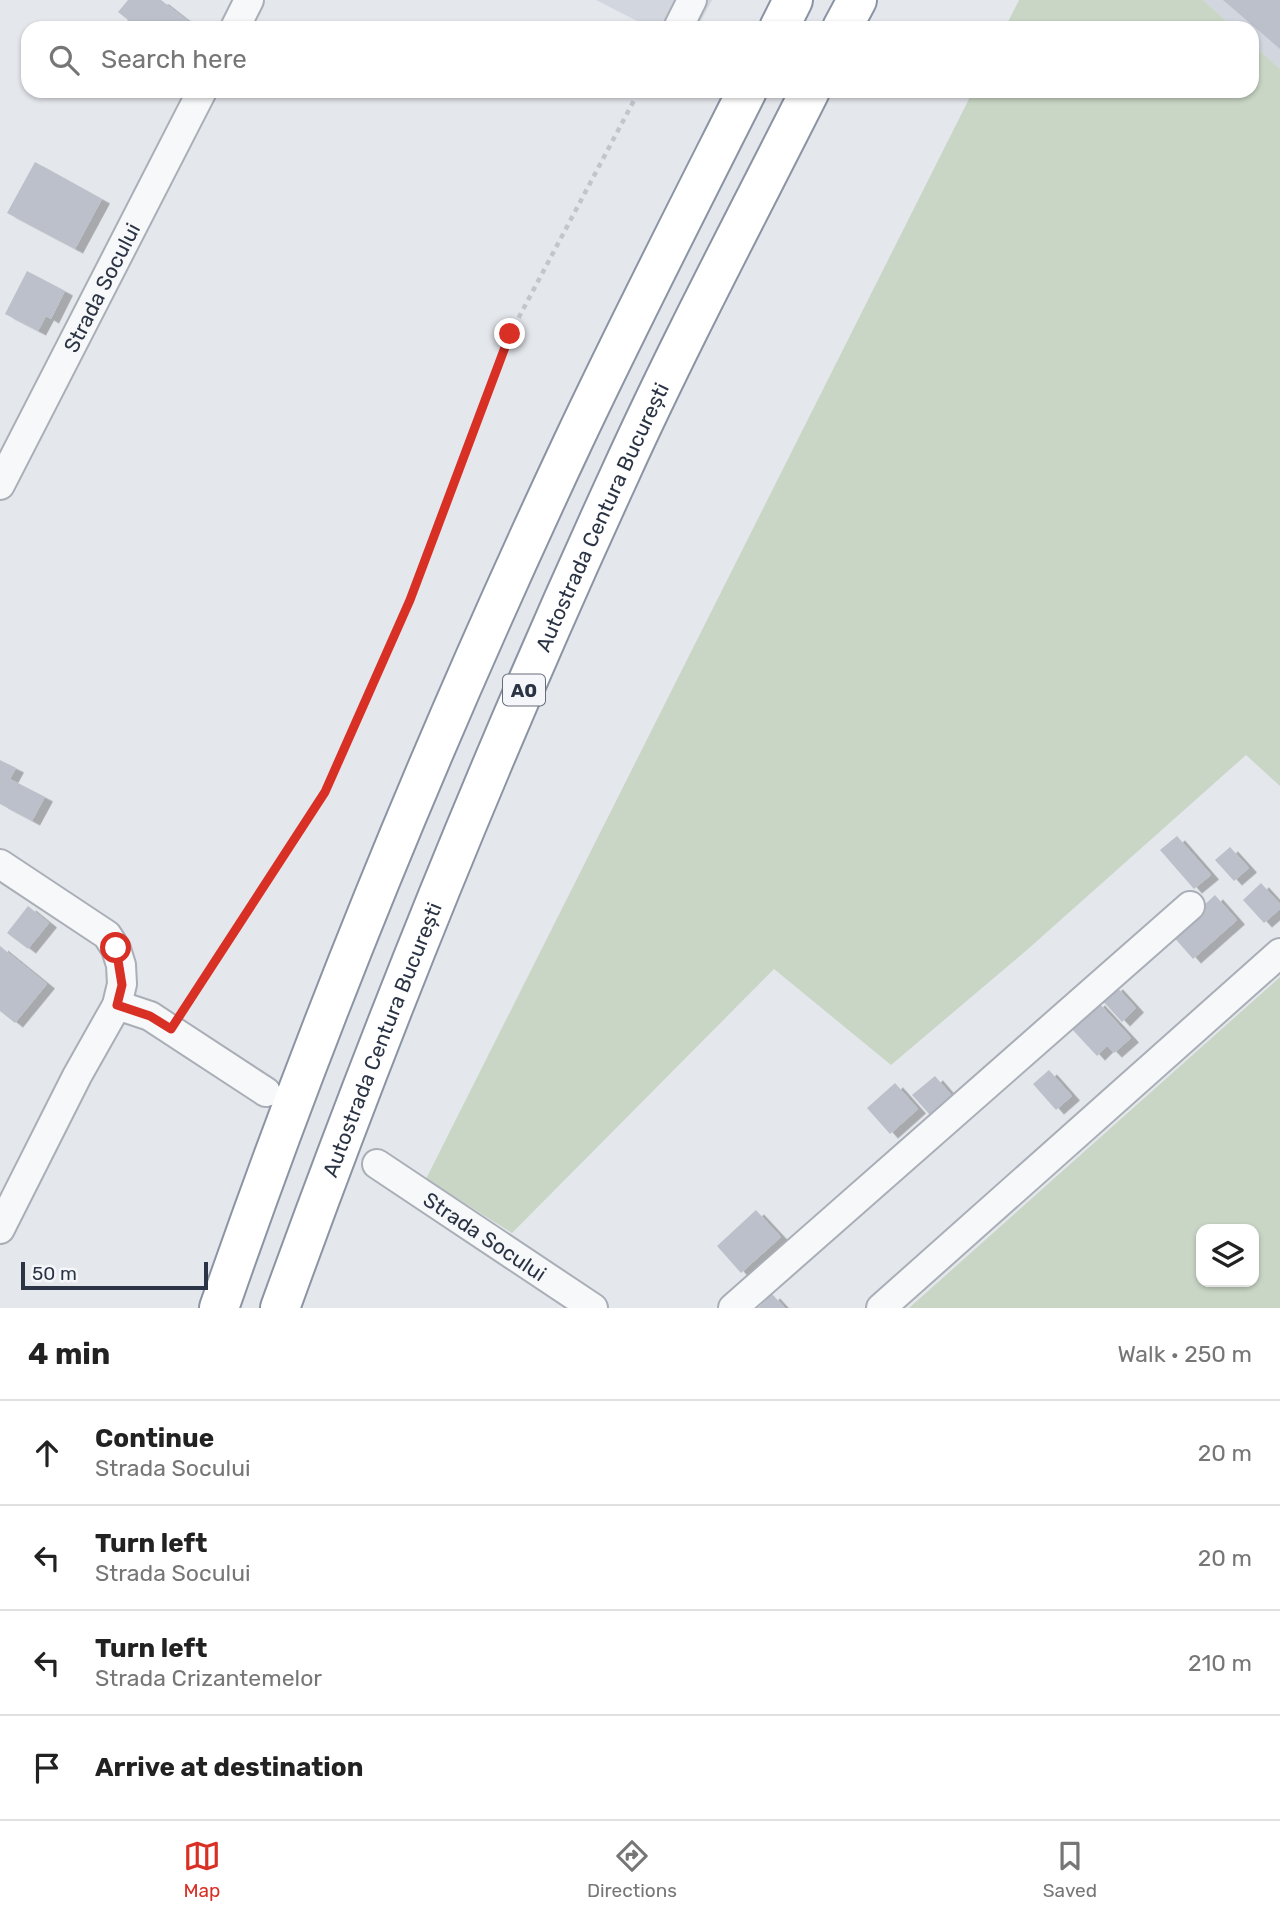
<!DOCTYPE html>
<html lang="en">
<head>
<meta charset="utf-8">
<style>
  body { margin:0; font-family:Rubik,sans-serif; background:#f6f6f6; color:#222 }
  .controls { position:absolute; right:21px; bottom:21px; display:grid; overflow:hidden; border-radius:14px; box-shadow:0 2px 5px #0004 }
  .controls button { width:63px; height:63px; display:grid; place-items:center; padding:0; border:0; border-bottom:2px solid #e0e0e0; background:#fff; color:#222; font:35px sans-serif }
  .scale { position:absolute; left:21px; bottom:18px; width:187px; box-sizing:border-box; padding-left:7px; border:4px solid #2b3445; border-top:0; font-size:19px; line-height:24px; white-space:nowrap; color:#2b3445; -webkit-text-stroke:5px #f4f6f9; paint-order:stroke }
  .stop { position:absolute; width:21px; height:21px; margin:-16px; border:5px solid #d93025; border-radius:50%; background:#fff }
  .stop.end { background:#d93025; border-color:#fff; box-shadow:0 2px 7px #0008 }
  .list { margin:0; padding:0; list-style:none }
  h2 { display:flex; justify-content:space-between; align-items:center; height:91px; margin:0; padding:0 28px; font-size:30px }
  h2 small { font-size:23px; font-weight:400; color:#767676 }
  .list li { display:grid; grid-template-columns:46px 1fr auto; gap:21px; align-items:center; box-sizing:border-box; height:105px; padding:0 28px; border-top:2px solid #e0e0e0 }
  .list b { display:block; font-size:26px; white-space:nowrap }
  .list p { margin:0; font-size:23px; white-space:nowrap; color:#767676 }
  .list em { font-size:23px; font-style:normal; color:#767676 }
  .icon { flex:none; width:38px; height:38px; fill:none; stroke:currentColor; stroke-width:2; stroke-linecap:round; stroke-linejoin:round }
  .map { position:relative; flex:none; width:1280px; height:1308px; overflow:hidden }
  .search { position:absolute; background:#fff; box-shadow:0 2px 5px #0004; left:21px; right:21px; top:21px; height:77px; display:flex; align-items:center; gap:18px; box-sizing:border-box; padding:0 24px; border-radius:21px; color:#767676; font-size:26px }
  .sheet { height:511px; background:#fff }
  nav { display:flex; justify-content:space-around; align-items:center; box-sizing:border-box; height:98px; border-top:2px solid #e0e0e0; background:#fff; font-size:19px; color:#767676 }
  nav a { display:grid; justify-items:center; gap:4px }
  nav .on { color:#d93025 }
  .map>svg:first-child { display:block }
  .built { fill:#d2d6de }
  .green { fill:#c9d6c5; fill-rule:evenodd }
  .building { fill:#bbc0ca; filter:url(#shadow) }
  .lines { fill:none; stroke-linecap:round; stroke-linejoin:round }
  .minor-casing { stroke:#a9aeb7; stroke-width:32 }
  .highway-casing { stroke:#8b94a3; stroke-width:42 }
  .path { stroke:#c2c5cb; stroke-width:4.5; stroke-dasharray:5 5; stroke-linecap:butt }
  .minor { stroke:#f7f8fa; stroke-width:28 }
  .highway { stroke:#fff; stroke-width:38 }
  .route { stroke:#d93025; stroke-width:9 }
  .labels { text-anchor:middle; dominant-baseline:central; stroke-width:6; stroke-linejoin:round; paint-order:stroke }
  .shield { fill:#f4f6f9; stroke:#676e7b; stroke-width:2 }
  .shield-label { font-size:19px; font-weight:bold; fill:#2b3445 }
  .street-label { font-size:21px; fill:#2b3445; stroke:#f4f6f9 }
</style>
</head>
<body>
<div class="map">
<svg width="1280" height="1308" viewBox="0 0 1280 1308">
  <defs>
    <filter id="shadow"><feDropShadow dx="8" dy="4.5" stdDeviation="0" flood-color="#0004"/></filter>
  </defs>
  <rect width="100%" height="100%" fill="#e4e7ec"/>
  <g class="built">
    <polygon points="596,0 712,0 697,28 651,28"/>
    <polygon points="1203,0 1280,0 1280,69 1252,44 1252,28 1234,28"/>
  </g>
  <g class="green">
    <polygon points="1019,0 1203,0 1234,28 1005,28"/>
    <polygon points="1252,44 1280,69 1280,786 1246,755 1028,949 891,1065 774,969 512,1233 426,1179 973,91 1252,91"/>
    <path d="M1280,977V1308H909ZM1254,1229V1282H1201V1229Z"/>
  </g>
  <g class="building">
    <polygon points="128,0 161,0 197,28 121,28 128,20 118,12"/>
    <polygon points="1223,0 1280,0 1280,49"/>
    <polygon points="35,162 102,199 75,249 7,213"/>
    <polygon points="27,271 65,291 51,319 46,316 38,331 5,314"/>
    <polygon points="0,760 16,768 10,779 45,797 32,821 0,804"/>
    <polygon points="1177,836 1211,875 1194,889 1160,850"/>
    <polygon points="1230,847 1249,868 1234,881 1215,860"/>
    <polygon points="1261,883 1280,904 1280,909 1264,923 1243,900"/>
    <polygon points="1215,895 1237,920 1193,959 1172,935"/>
    <polygon points="28,906 49,923 28,949 7,933"/>
    <polygon points="0,946 47,984 15,1023 0,1011"/>
    <polygon points="1115,985 1136,1008 1122,1022 1100,998"/>
    <polygon points="1097,1001 1131,1038 1114,1053 1107,1046 1097,1056 1069,1026"/>
    <polygon points="1049,1070 1072,1096 1056,1110 1033,1084"/>
    <polygon points="935,1076 953,1097 931,1116 912,1095"/>
    <polygon points="895,1083 918,1109 890,1134 867,1108"/>
    <polygon points="756,1210 781,1237 741,1273 717,1246"/>
    <polygon points="772,1294 785,1308 758,1308"/>
  </g>
  <g class="lines">
    <defs>
      <g id="minor">
        <polyline points="679,26 692,0"/>
        <polyline points="235,28 249,0"/>
        <path id="s1" d="M0,485L202,91"/>
        <polyline points="0,864 107,935 116,949 121,965 122,984 117,1005 77,1076 0,1229"/>
        <polyline points="117,1005 150,1016 266,1092"/>
        <path id="s2" d="M377,1164L593,1308"/>
        <polyline points="733,1308 1190,906"/>
        <polyline points="881,1308 1280,953"/>
      </g>
      <g id="highway">
        <polyline points="779,28 793,0"/>
        <polyline points="842,28 857,0"/>
        <path d="M219,1308C321,1014 440,725 572,444C628,325 688,208 747,91"/>
        <path id="s3" d="M280,1308C382,1026 495,746 620,474C679,344 746,218 810,91"/>
      </g>
    </defs>
    <use href="#minor" class="minor-casing"/>
    <use href="#highway" class="highway-casing"/>
    <polyline class="path" points="185,1008 325,792 410,600 510,334 639,91"/>
    <use href="#minor" class="minor"/>
    <use href="#highway" class="highway"/>
  </g>
  <g class="lines">
    <polyline class="route" points="116,948 122,985 117,1005 150,1016 171,1029 325,792 410,600 510,334"/>
  </g>
  <g class="labels">
    <rect class="shield" x="503" y="674.5" width="42" height="31" rx="5"/>
    <g class="shield-label">
      <text x="524" y="690">A0</text>
    </g>
    <g class="street-label">
      <text stroke="none"><textPath href="#s1" startOffset="222">Strada Socului</textPath></text>
      <text stroke="none"><textPath href="#s3" startOffset="854">Autostrada Centura București</textPath></text>
      <text stroke="none"><textPath href="#s3" startOffset="287">Autostrada Centura București</textPath></text>
      <text stroke="none"><textPath href="#s2" startOffset="130">Strada Socului</textPath></text>
    </g>
  </g>
</svg>
<div class="controls">
<button><svg class="icon" aria-label="layers" viewBox="0 0 24 24"><path d="M12 4l9 5-9 5-9-5zM3 14l9 5 9-5"/></svg></button>
</div>
<div class="scale">50 m</div>
<div class="stop" style="left:116px;top:948px"></div>
<div class="stop end" style="left:510px;top:334px"></div>
<div class="search"><svg class="icon" aria-label="search" viewBox="0 0 24 24"><circle cx="10" cy="10" r="6"/><path d="M15 15l6 6"/></svg>Search here</div>
</div>
<section class="sheet">
<h2>4 min<small>Walk · 250 m</small></h2>
<ul class="list">
<li><svg class="icon" aria-label="ahead" viewBox="0 0 24 24"><path d="M12 20V5M6 11l6-6 6 6"/></svg><div><b>Continue</b><p>Strada Socului</p></div><em>20 m</em></li>
<li><svg class="icon" aria-label="left" viewBox="0 0 24 24"><path d="M17 20v-9H6M10 6l-5 5 5 5"/></svg><div><b>Turn left</b><p>Strada Socului</p></div><em>20 m</em></li>
<li><svg class="icon" aria-label="left" viewBox="0 0 24 24"><path d="M17 20v-9H6M10 6l-5 5 5 5"/></svg><div><b>Turn left</b><p>Strada Crizantemelor</p></div><em>210 m</em></li>
<li><svg class="icon" aria-label="arrive" viewBox="0 0 24 24"><path d="M6 21V4h12l-3 4 3 4H6"/></svg><div><b>Arrive at destination</b></div></li>
</ul>
</section>
<nav>
<a class="on"><svg class="icon" aria-label="map" viewBox="0 0 24 24"><path d="M3 6l6-2 6 2 6-2v14l-6 2-6-2-6 2zM9 4v14M15 6v14"/></svg>Map</a>
<a><svg class="icon" aria-label="directions" viewBox="0 0 24 24"><path d="M12 3l9 9-9 9-9-9zM9 14v-3h6M13 9l2 2-2 2"/></svg>Directions</a>
<a><svg class="icon" aria-label="saved" viewBox="0 0 24 24"><path d="M7 4h10v16l-5-4-5 4z"/></svg>Saved</a>
</nav>
</body>
</html>
